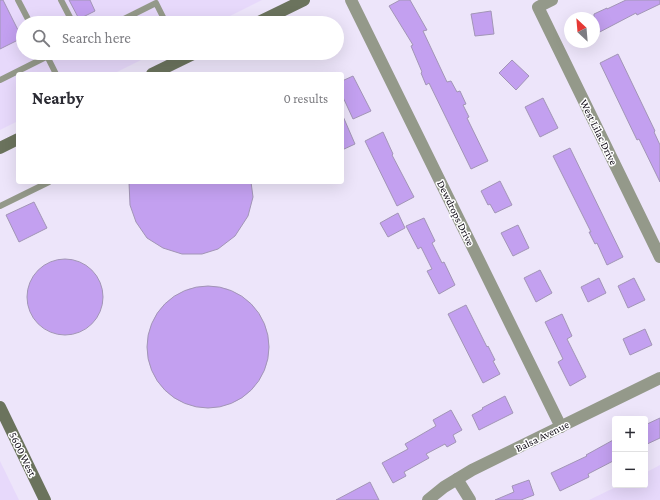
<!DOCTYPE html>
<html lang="en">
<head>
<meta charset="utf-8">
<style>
  body { margin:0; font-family:"Crimson Pro",serif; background:#f7f7f7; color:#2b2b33 }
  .controls { position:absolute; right:12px; bottom:12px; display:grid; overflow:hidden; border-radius:4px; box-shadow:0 4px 16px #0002 }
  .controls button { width:36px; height:36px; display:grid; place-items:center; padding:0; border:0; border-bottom:1px solid #e1e1e2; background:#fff; color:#2b2b33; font:20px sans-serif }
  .compass { position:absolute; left:564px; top:12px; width:36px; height:36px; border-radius:50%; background:#fff; box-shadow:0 4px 16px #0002; rotate:334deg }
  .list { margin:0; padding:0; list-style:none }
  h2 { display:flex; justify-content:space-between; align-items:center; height:52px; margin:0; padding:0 16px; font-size:17px }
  h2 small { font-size:13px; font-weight:400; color:#7c7c81 }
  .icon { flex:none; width:22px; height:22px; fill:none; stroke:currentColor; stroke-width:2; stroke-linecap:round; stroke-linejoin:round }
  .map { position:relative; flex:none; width:660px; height:500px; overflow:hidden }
  .search { position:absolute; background:#fff; box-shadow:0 4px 16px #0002; left:16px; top:16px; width:328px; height:44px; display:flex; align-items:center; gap:10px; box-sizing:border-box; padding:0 14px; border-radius:22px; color:#7c7c81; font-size:15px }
  .panel { position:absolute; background:#fff; box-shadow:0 4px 16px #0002; left:16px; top:72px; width:328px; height:112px; border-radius:4px }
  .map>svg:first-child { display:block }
  .built { fill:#e7d9fb }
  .building { fill:#c3a0f0; stroke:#a295b6 }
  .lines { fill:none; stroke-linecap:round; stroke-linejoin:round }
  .lane { stroke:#94998a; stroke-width:6 }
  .street { stroke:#94998a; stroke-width:12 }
  .secondary { stroke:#6b735d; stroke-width:12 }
  .labels { text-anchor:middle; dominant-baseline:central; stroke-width:3; stroke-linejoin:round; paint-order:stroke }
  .street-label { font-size:11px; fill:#100b16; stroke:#fff }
</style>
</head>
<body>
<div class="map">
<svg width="660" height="500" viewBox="0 0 660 500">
  <rect width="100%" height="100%" fill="#ede5fa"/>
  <g class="built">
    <polygon points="0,0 262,0 216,23 23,23 23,53 155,53 113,74 18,74 18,121 0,130"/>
    <polygon points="0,461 19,500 0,500"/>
    <polygon points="660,465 660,500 589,500 620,485 645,485 645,473"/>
  </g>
  <g class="building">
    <polygon points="0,0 3,0 22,38 0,49"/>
    <polygon points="69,0 90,0 95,11 79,19"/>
    <polygon points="400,0 410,0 427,30 423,31 447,82 451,81 457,92 460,91 466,104 463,105 469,117 467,118 488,161 471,169 429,83 426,85 421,73 422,72 411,46 413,45 389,6"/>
    <polygon points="626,0 660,0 660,4 637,15 636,13 594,35 594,14 607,8 607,9"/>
    <polygon points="491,11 494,34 475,36 471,14"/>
    <polygon points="618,54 655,131 654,132 660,145 660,182 639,139 637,140 600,63"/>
    <polygon points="512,60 529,76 516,90 499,73"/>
    <polygon points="353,76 371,111 353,119 342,95 342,81"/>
    <polygon points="543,98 558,128 540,137 525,107"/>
    <polygon points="342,114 355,144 342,150"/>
    <polygon points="383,132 393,154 392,155 414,197 397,206 365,141"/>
    <polygon points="570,148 623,257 607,265 597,243 595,244 589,232 591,232 553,156"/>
    <polygon points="500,181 512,205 495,213 490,204 488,205 481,191"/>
    <polygon points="129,182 251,182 253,197 248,216 235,236 218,249 202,254 182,254 163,248 147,238 136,222 130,205"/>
    <polygon points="34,202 47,228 19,242 6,215"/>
    <polygon points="398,213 405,228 388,237 380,223"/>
    <polygon points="424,218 435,241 432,243 442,263 444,262 455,285 439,294 427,271 432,269 421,247 418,249 406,226"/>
    <polygon points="518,225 529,248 513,256 501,233"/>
    <circle cx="65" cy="297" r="38"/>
    <polygon points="540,270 552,293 536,302 524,278"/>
    <polygon points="599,278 606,293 588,302 581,287"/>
    <polygon points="634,278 645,300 628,308 618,286"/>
    <circle cx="208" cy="347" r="61"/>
    <polygon points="466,305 487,347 488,346 495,360 493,361 500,374 483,383 448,314"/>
    <polygon points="562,314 572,336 567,339 586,377 570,386 558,362 563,359 545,322"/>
    <polygon points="645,329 652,345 630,355 623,339"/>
    <polygon points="505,396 513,413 479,430 472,415 483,409 482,408"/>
    <polygon points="451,410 462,430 453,435 456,442 447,447 445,444 426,454 429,458 404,472 406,476 393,483 382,463 408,449 405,444 436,426 433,420"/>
    <polygon points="660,418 660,438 645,445 645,425"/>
    <polygon points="615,439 615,460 588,474 589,477 560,491 551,473 587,456 586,455"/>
    <polygon points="529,480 534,495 521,500 495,500 514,492 512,486"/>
    <polygon points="370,482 379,500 336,500"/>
  </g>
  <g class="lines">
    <g class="lane">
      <polyline points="18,0 30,23"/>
      <polyline points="61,0 73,23"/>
      <polyline points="116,23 156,3 166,23"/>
      <polyline points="46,54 56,74"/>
      <polyline points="0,80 54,53"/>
      <polyline points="0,206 49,182"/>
    </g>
    <g class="street">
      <polyline points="351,0 561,427"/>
      <polyline points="552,0 538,7 660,257"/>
      <polyline points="457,479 470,500"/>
      <polyline points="428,500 444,487 472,470 660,378"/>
    </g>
    <g class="secondary">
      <polyline points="257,23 304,0"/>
      <polyline points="152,74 195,53"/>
      <polyline points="0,148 18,139"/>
      <polyline points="0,407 45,500"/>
    </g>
  </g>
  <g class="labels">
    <g class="street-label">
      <text transform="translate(599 132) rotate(64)">West Lilac Drive</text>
      <text transform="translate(456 213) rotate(64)">Dewdrops Drive</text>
      <text transform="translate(542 436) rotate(-26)">Balsa Avenue</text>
      <text transform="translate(23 454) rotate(64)">5600 West</text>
    </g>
  </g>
</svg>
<div class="controls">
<button>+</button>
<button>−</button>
</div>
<svg class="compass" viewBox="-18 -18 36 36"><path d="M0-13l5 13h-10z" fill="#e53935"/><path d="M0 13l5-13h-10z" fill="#7c7c81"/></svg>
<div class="search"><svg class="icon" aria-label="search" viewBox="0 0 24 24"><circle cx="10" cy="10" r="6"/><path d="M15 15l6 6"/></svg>Search here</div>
<section class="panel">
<h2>Nearby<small>0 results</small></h2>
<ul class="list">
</ul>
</section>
</div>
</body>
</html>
